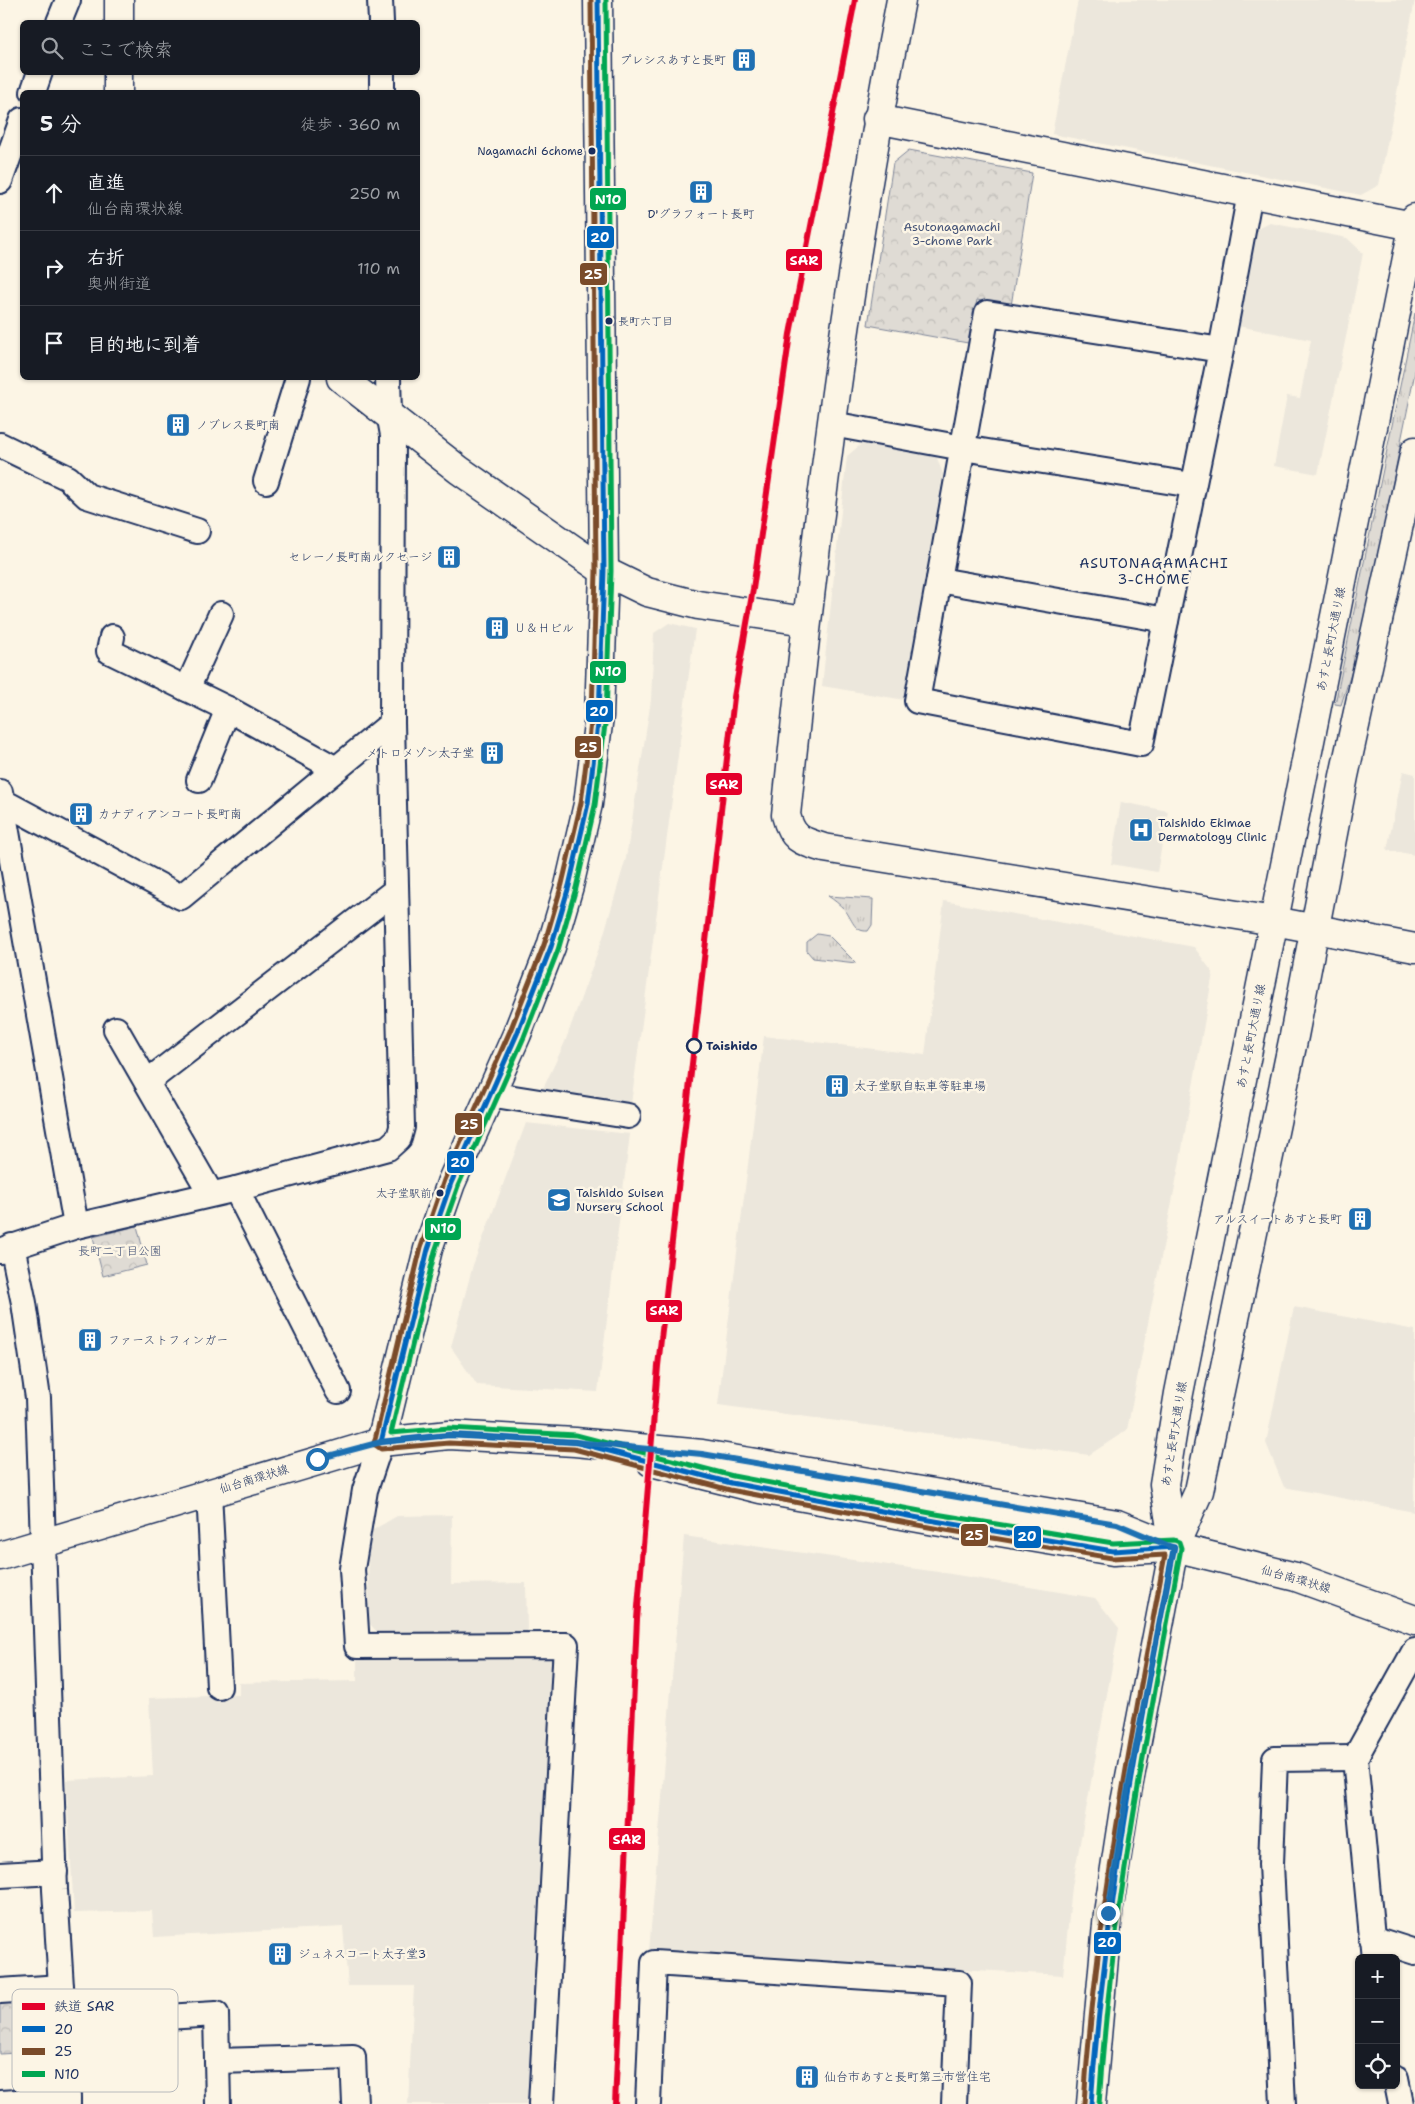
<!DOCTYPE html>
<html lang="ja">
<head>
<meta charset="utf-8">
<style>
  body { margin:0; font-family:"Shantell Sans","Klee One",sans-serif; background:#20242c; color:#f1f3f6 }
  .controls { position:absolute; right:15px; bottom:15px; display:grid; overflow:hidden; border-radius:8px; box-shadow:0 1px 4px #0004 }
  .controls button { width:45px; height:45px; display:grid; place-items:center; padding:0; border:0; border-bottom:1px solid #363941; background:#171b24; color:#f1f3f6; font:25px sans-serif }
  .stop { position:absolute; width:15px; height:15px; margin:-11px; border:4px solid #1f6fb2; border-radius:50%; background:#fff }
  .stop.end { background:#1f6fb2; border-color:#fff; box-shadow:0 1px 5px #0008 }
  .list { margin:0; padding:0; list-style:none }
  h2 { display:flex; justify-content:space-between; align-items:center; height:65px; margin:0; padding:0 20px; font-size:21px }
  h2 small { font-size:16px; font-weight:400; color:#9ea1a6 }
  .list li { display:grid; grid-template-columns:32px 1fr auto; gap:15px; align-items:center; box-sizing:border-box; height:75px; padding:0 20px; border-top:1px solid #363941 }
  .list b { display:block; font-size:19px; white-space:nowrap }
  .list p { margin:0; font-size:16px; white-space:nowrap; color:#9ea1a6 }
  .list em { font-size:16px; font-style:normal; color:#9ea1a6 }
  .icon { flex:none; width:28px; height:28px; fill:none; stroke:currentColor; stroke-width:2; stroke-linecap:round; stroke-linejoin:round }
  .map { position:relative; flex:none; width:1415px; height:2104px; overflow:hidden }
  .search { position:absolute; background:#171b24; box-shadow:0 1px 4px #0004; left:20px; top:20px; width:400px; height:55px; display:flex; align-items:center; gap:12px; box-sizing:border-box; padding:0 18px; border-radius:8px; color:#9ea1a6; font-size:19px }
  .panel { position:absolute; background:#171b24; box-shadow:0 1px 4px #0004; left:20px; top:90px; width:400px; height:290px; border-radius:8px }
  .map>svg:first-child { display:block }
  .built { fill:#ece7dc }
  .grass { fill:url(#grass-tufts); stroke:#7d8599 }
  .forest { fill:url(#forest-crowns); stroke:#7d8599 }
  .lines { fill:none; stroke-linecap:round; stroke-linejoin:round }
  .street-casing { stroke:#1b2f5e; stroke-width:28 }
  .secondary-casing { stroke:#1b2f5e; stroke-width:31 }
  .primary-casing { stroke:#1b2f5e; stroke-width:31 }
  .street { stroke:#fcf5e5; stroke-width:24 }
  .secondary { stroke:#fcf5e5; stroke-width:28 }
  .primary { stroke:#fcf5e5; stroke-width:28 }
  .bus-1-casing { stroke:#fcf5e5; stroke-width:9 }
  .bus-2-casing { stroke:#fcf5e5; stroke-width:9 }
  .bus-3-casing { stroke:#fcf5e5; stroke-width:9 }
  .bus-1 { stroke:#0065bd; stroke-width:5 }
  .bus-2 { stroke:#7a4b2a; stroke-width:5 }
  .bus-3 { stroke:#00a651; stroke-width:5 }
  .rail-1-casing { stroke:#fcf5e5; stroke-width:10 }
  .rail-1 { stroke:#e4002b; stroke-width:6 }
  .route { stroke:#1f6fb2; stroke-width:6 }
  .bus-dot { fill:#1b2f5e; stroke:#fcf5e5; stroke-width:2 }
  .stop-dot { fill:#fcf5e5; stroke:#1b2f5e; stroke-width:2.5 }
  .labels { text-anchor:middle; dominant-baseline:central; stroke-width:5; stroke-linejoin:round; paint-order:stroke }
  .bus-label { font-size:11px; fill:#1b2f5e; stroke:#fcf5e5; text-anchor:end }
  .poi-label { font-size:12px; fill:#1b2f5e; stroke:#fcf5e5; text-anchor:start }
  .park-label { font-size:12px; fill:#425176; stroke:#fcf5e5 }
  .street-label { font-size:12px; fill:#1b2f5e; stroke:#fcf5e5 }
  .stop-label { font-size:12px; font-weight:bold; fill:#1b2f5e; stroke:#fcf5e5; text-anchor:start }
  .neighbourhood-label { font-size:14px; letter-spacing:1px; fill:#1b2f5e; stroke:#fcf5e5 }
  .key { fill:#fcf5e5; stroke:#b8babc; stroke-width:1 }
  .key-label { font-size:14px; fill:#1b2f5e }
  .line-badge { stroke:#fcf5e5; stroke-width:2 }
  .badge-label { font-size:14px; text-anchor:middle; font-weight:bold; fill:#fff }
</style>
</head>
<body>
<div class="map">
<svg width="1415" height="2104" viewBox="0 0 1415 2104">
  <defs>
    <pattern id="grass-tufts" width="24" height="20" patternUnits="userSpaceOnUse" patternTransform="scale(1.25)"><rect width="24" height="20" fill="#dfdbd4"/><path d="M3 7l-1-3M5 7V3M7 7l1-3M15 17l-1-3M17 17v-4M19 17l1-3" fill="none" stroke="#bfbcb8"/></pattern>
    <pattern id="forest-crowns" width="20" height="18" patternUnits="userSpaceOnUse" patternTransform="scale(1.25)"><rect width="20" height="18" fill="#dfdbd4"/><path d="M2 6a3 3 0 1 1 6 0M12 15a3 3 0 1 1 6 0" fill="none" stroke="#bfbcb8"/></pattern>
  </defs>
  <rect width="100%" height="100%" fill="#fcf5e5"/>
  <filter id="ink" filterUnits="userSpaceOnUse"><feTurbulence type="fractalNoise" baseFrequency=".02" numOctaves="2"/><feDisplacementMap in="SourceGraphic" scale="10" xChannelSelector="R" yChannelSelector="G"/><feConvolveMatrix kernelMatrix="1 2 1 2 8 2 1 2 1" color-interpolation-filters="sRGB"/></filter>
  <g filter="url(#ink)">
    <g class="built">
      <polygon points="1078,0 1415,0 1379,185 1361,195 1052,134"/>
      <polygon points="1270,223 1347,238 1363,253 1318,474 1274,466 1287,396 1300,398 1311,340 1238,326 1256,230"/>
      <polygon points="865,441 935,453 943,474 905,700 822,686 847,456"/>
      <polygon points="669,623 695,629 631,1104 542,1091 565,1042 603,937 626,858 651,700 654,633"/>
      <polygon points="1403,771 1415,774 1415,855 1387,850"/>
      <polygon points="1121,802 1168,811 1157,872 1111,864"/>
      <polygon points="944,901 1194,947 1213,973 1179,1166 1127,1430 1089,1455 718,1405 764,1036 925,1055"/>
      <polygon points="526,1123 630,1134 598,1392 477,1385 451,1347 473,1265"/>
      <polygon points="1294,1307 1415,1330 1414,1512 1284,1487 1266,1443"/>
      <polygon points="452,1515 451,1584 526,1583 527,1632 381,1636 369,1623 368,1552 373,1530 397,1516"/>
      <polygon points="684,1536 945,1573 1095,1598 1119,1628 1072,1887 1063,1975 649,1951"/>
      <polygon points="542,1652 559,1664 534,2104 408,2104 414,1986 348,1986 343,1927 154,1937 152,1911 74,1913 66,1780 153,1776 149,1698 239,1695 239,1683 357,1681 357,1656"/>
    </g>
    <g class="grass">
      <polygon points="1415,313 1415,372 1360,645 1341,705 1335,704"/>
      <path d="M828,896L873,899L872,925L868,931C853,932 853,919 844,909C839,904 834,900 828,896Z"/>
      <polygon points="817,934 829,936 856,963 813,958 807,951 807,942"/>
    </g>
    <g class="forest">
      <polygon points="909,150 1032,173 1011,306 977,300 968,343 868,325 893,163"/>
      <polygon points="137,1226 147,1265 103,1276 93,1237"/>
      <polygon points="34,2001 49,2010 53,2047 50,2051 0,2054 0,2004"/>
    </g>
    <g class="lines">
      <defs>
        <g id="street">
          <polyline points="380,0 381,22"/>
          <polyline points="59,22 68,0"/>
          <polyline points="382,72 382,92"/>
          <polyline points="33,92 40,72"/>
          <polyline points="0,181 22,120"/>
          <polyline points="1221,350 987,313 917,701 1141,744 1221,350 1250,193"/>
          <polyline points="832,424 963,448 1192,485"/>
          <polyline points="0,445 68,478 87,496 197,531"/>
          <polyline points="266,481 298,378"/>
          <polyline points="939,580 1166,620"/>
          <polyline points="112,637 109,651 228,709 336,769"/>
          <polyline points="187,689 221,614"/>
          <polyline points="199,780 228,709"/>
          <polyline points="0,792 76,1226"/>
          <polyline points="0,800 181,897 392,723"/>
          <polyline points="116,1029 211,1194"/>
          <polyline points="147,1082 396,890"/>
          <polyline points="489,1094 628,1116"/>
          <polyline points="236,1189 338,1391"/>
          <polyline points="12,1246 24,1303 38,1398 55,1890 61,1987 66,2023 68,2104"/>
          <polyline points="0,1251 76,1226 236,1189 388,1148 399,1138 402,1127 392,723 393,435 389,413 388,378"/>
          <polyline points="381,1442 365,1490 352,1569 357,1646 566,1645 541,2104"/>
          <polyline points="209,1492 219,1687"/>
          <polyline points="0,1875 55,1872"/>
          <polyline points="1371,1938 1415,1952"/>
          <polyline points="1374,1958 1355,1758 1415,1650"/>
          <polyline points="0,1991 61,1987"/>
          <polyline points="66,2023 216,2014 218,2104"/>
          <polyline points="217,2061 353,2057 355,2104"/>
          <polyline points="1396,2079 1401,2104"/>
          <polyline points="0,2103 68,2099"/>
          <polyline points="648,2104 654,1963 959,1983 954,2104"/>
          <polyline points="1283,2104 1271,1864 1275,1759 1355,1758"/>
        </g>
        <g id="secondary">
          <path d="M901,0C848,269 814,542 786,815C792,839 801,841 824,848L1274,921L1415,948"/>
          <polyline points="119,22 119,0"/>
          <polyline points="118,92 118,72"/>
          <polyline points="877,119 1413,226"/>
          <polyline points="341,378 459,470 604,571 647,592 698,605 805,621"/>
          <polyline points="381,1442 428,1249 451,1183 517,1034 551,947 569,886 588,804 599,716 604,571 598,0"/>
          <polyline points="1174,1547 1164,1484 1179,1393 1415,218"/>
          <polyline points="1091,2104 1108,1913 1125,1803 1174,1547 1199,1491 1294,1036 1344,776 1415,451"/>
        </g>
        <g id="primary">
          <polyline points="651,1462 760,1489 935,1521 1113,1551 1167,1548"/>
          <polyline points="0,1556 381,1442 449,1435 575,1442 702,1454 1117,1524 1174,1547 1296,1577 1415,1620"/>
        </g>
      </defs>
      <use href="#street" class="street-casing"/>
      <use href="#secondary" class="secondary-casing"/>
      <use href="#primary" class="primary-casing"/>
      <use href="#street" class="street"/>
      <use href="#secondary" class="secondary"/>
      <use href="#primary" class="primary"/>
      <defs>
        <path id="bus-1" d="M598,0L604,571L599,716L588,804L569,886L551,947L517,1034L451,1183L428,1249L381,1442L449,1435L575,1442L731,1483L935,1521L1113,1551L1174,1547C1139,1732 1104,1916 1091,2104"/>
        <path id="bus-2" d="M591,0L596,571L592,715L581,803L562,884L544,945L510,1031L444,1180L421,1247L374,1444L381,1449L449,1443L574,1449L730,1490L934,1528L1112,1558L1165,1555C1131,1737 1096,1918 1084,2103"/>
        <path id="bus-3" d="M606,0L611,571L606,716L595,805L576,888L558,950L524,1037L458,1186L435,1251L391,1433L449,1428L576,1435L733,1476L936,1514L1113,1543L1174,1540L1179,1542L1181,1548C1147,1733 1111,1916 1099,2104"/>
      </defs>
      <use href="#bus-1" class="bus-1-casing"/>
      <use href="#bus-2" class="bus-2-casing"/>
      <use href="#bus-3" class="bus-3-casing"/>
      <use href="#bus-1" class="bus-1"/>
      <use href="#bus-2" class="bus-2"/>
      <use href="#bus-3" class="bus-3"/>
      <defs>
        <polyline id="rail-1" points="615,2104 637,1619 658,1366 694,1046 734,697 753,589 790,334 855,0"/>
      </defs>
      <use href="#rail-1" class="rail-1-casing"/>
      <use href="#rail-1" class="rail-1"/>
    </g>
  </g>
  <g class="lines" filter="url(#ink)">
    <polyline class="route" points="317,1459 381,1442 449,1435 575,1442 702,1454 1117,1524 1174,1548 1125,1803 1108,1913"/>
  </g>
  <defs>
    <symbol id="building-square" viewBox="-11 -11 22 22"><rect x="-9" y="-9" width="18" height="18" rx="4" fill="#1f6fb2" stroke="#fcf5e5"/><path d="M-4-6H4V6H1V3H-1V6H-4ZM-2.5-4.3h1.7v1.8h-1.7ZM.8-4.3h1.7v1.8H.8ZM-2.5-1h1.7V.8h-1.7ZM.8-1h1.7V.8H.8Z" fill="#fff"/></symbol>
    <symbol id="hospital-square" viewBox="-11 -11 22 22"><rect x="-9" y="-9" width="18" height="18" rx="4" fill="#1f6fb2" stroke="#fcf5e5"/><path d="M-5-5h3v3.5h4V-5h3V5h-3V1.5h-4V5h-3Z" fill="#fff"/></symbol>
    <symbol id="school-square" viewBox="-11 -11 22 22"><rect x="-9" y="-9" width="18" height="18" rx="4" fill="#1f6fb2" stroke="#fcf5e5"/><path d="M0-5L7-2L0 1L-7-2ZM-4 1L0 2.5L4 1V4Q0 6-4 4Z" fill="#fff"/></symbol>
  </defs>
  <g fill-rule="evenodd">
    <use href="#building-square" x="730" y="46" width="28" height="28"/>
    <use href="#building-square" x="687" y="178" width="28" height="28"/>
    <use href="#building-square" x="164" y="411" width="28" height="28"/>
    <use href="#building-square" x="435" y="543" width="28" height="28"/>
    <use href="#building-square" x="483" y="614" width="28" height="28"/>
    <use href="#building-square" x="478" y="739" width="28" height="28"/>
    <use href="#building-square" x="67" y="800" width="28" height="28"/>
    <use href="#hospital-square" x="1127" y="816" width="28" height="28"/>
    <use href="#building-square" x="823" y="1072" width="28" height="28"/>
    <use href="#school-square" x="545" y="1186" width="28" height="28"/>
    <use href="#building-square" x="1346" y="1205" width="28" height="28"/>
    <use href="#building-square" x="76" y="1326" width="28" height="28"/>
    <use href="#building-square" x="266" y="1940" width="28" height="28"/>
    <use href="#building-square" x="793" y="2063" width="28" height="28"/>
  </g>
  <g class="bus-dot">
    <circle cx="592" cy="151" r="4.5"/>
    <circle cx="609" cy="321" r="4.5"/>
    <circle cx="440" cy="1193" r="4.5"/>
  </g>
  <circle class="stop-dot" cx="694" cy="1046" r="7"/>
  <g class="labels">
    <g class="bus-label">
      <text x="583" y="151">Nagamachi 6chome</text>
      <text x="618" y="321" text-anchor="start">長町六丁目</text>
      <text x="431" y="1193">太子堂駅前</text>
    </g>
    <g class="poi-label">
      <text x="726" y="60" text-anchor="end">プレシスあすと長町</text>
      <text x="701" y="214" text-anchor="middle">D'グラフォート長町</text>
      <text x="196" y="425">ノブレス長町南</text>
      <text x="432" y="557" text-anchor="end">セレーノ長町南ルクセージ</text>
      <text x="514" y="628">Ｕ＆Ｈビル</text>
      <text x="474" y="753" text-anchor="end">メトロメゾン太子堂</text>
      <text x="98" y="814">カナディアンコート長町南</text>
      <text x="1158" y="823">Taishido Ekimae<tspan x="1158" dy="14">Dermatology Clinic</tspan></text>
      <text x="854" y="1086">太子堂駅自転車等駐車場</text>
      <text x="576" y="1193">Taishido Suisen<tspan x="576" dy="14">Nursery School</tspan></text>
      <text x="1342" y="1219" text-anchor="end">アルスイートあすと長町</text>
      <text x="108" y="1340">ファーストフィンガー</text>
      <text x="298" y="1954">ジュネスコート太子堂3</text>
      <text x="824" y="2077">仙台市あすと長町第三市営住宅</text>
    </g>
    <g class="park-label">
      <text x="952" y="227">Asutonagamachi<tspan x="952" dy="14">3-chome Park</tspan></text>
      <text x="120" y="1251">長町二丁目公園</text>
    </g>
    <g class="street-label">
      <text transform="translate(1331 639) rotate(-79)">あすと長町大通り線</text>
      <text transform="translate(1251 1036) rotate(-79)">あすと長町大通り線</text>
      <text transform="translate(1174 1434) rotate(-81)">あすと長町大通り線</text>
      <text transform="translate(254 1479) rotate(-17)">仙台南環状線</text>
      <text transform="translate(1296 1579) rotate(16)">仙台南環状線</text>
    </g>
    <g class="stop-label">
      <text x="706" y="1046">Taishido</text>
    </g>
    <g class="neighbourhood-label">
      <text x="1154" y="563">ASUTONAGAMACHI<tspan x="1154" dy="16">3-CHOME</tspan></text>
    </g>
  </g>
  <rect x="12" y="1989" width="166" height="103" rx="8" class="key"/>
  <rect x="22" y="2003" width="23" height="7" fill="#e4002b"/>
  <rect x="22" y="2026" width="23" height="6" fill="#0065bd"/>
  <rect x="22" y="2048" width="23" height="7" fill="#7a4b2a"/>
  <rect x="22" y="2071" width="23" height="6" fill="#00a651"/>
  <g class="key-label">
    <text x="54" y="2011">鉄道 SAR</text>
    <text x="54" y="2034">20</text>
    <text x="54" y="2056">25</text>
    <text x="54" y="2079">N10</text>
  </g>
  <g class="line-badge">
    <rect x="589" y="187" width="38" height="24" rx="5" fill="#00a651"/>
    <rect x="586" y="225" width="29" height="24" rx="5" fill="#0065bd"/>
    <rect x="785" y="248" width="38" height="24" rx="5" fill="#e4002b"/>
    <rect x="579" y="262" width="29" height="24" rx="5" fill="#7a4b2a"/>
    <rect x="589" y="660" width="38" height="24" rx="5" fill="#00a651"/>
    <rect x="585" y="699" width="29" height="24" rx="5" fill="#0065bd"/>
    <rect x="574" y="735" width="28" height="24" rx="5" fill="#7a4b2a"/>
    <rect x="705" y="772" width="38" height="24" rx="5" fill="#e4002b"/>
    <rect x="454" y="1112" width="29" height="24" rx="5" fill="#7a4b2a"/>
    <rect x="446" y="1150" width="29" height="24" rx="5" fill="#0065bd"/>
    <rect x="424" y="1217" width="38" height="24" rx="5" fill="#00a651"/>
    <rect x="645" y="1299" width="38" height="24" rx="5" fill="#e4002b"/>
    <rect x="960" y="1523" width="29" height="24" rx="5" fill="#7a4b2a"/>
    <rect x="1013" y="1525" width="29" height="24" rx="5" fill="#0065bd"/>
    <rect x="608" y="1827" width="38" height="24" rx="5" fill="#e4002b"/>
    <rect x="1093" y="1931" width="29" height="24" rx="5" fill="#0065bd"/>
  </g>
  <g class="badge-label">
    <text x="608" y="204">N10</text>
    <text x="600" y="242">20</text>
    <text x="804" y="265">SAR</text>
    <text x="593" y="279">25</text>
    <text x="608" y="676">N10</text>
    <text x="599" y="716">20</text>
    <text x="588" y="752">25</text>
    <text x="724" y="789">SAR</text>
    <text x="469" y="1129">25</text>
    <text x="460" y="1167">20</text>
    <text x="443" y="1233">N10</text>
    <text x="664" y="1315">SAR</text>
    <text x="974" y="1540">25</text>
    <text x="1027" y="1541">20</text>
    <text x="627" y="1844">SAR</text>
    <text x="1107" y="1947">20</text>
  </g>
</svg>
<div class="controls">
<button>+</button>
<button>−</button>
<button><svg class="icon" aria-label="locate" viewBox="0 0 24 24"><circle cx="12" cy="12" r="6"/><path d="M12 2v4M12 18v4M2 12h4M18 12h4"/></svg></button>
</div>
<div class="stop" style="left:317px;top:1459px"></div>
<div class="stop end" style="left:1108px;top:1913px"></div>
<div class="search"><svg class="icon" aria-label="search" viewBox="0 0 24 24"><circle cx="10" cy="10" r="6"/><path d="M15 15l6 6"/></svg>ここで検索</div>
<section class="panel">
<h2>5 分<small>徒歩 · 360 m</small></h2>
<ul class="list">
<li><svg class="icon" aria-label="ahead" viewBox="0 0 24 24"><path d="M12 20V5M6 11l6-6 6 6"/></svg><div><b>直進</b><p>仙台南環状線</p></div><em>250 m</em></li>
<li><svg class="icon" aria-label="right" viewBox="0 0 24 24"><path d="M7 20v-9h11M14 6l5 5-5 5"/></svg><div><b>右折</b><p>奥州街道</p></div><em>110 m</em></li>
<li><svg class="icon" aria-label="arrive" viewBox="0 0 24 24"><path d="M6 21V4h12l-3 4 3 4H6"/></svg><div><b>目的地に到着</b></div></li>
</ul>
</section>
</div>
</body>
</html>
